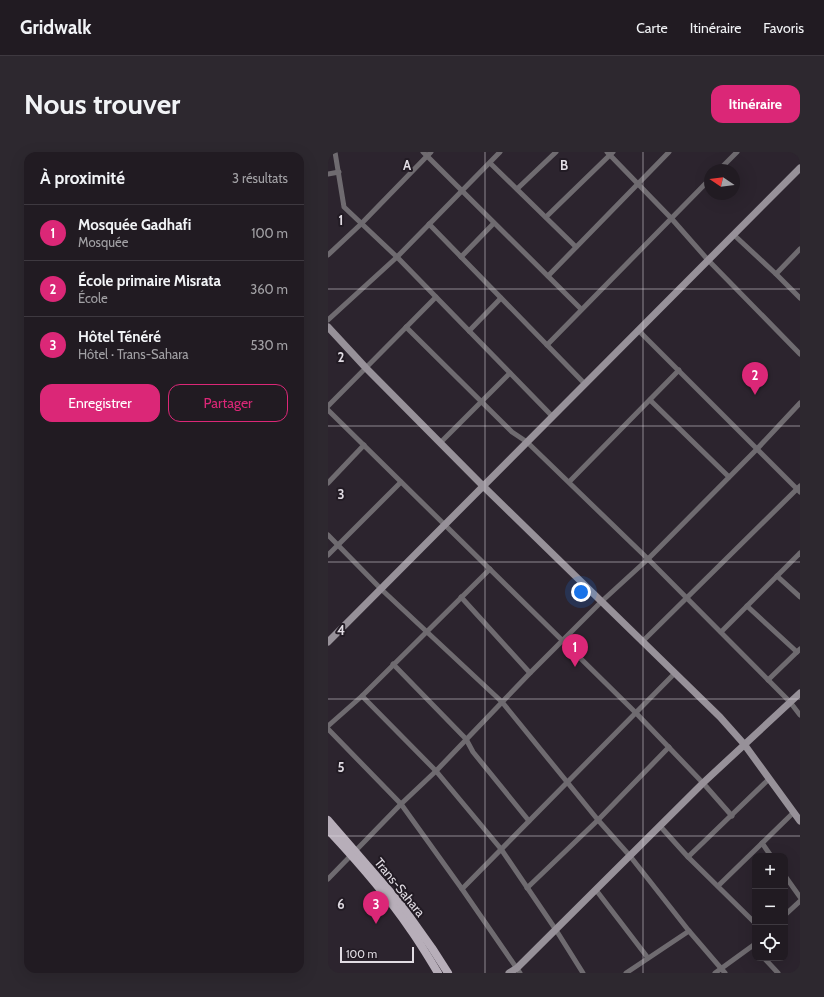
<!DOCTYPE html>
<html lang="fr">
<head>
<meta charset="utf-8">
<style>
  body { margin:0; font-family:Cabin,sans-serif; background:#2d282f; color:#f1f3f6 }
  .controls { position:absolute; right:12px; bottom:12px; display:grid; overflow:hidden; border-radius:8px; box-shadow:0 4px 16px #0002 }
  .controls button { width:36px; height:36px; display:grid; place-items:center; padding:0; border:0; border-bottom:1px solid #3e3940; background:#211b22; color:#f1f3f6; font:20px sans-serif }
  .compass { position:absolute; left:376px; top:12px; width:36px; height:36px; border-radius:50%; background:#211b22; box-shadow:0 4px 16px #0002; rotate:283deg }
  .scale { position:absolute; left:12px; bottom:10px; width:74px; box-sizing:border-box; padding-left:4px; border:2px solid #e1dce3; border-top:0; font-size:11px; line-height:14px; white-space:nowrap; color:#e1dce3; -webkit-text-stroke:3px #221b24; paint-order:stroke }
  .you { position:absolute; left:253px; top:440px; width:14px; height:14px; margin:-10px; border:3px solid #fff; border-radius:50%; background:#1a73e8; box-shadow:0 0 0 6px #1a73e833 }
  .badge { display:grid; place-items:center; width:26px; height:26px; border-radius:50%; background:#db2777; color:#fff; font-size:13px; font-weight:700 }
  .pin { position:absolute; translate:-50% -33px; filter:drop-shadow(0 1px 2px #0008) }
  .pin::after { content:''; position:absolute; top:21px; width:14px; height:12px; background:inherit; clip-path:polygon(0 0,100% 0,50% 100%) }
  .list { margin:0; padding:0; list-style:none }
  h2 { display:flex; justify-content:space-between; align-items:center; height:52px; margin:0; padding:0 16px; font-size:17px }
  h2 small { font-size:13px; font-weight:400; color:#a2a1a5 }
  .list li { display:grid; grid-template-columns:26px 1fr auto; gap:12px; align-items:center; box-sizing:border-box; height:56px; padding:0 16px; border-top:1px solid #3e3940 }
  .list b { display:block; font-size:15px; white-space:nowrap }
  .list p { margin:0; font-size:13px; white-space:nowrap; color:#a2a1a5 }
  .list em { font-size:13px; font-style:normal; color:#a2a1a5 }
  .actions { display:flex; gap:8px; padding:12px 16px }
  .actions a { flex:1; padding:9px 0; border:1px solid #db2777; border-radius:12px; text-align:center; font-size:14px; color:#db2777 }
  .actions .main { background:#db2777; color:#fff }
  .icon { flex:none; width:22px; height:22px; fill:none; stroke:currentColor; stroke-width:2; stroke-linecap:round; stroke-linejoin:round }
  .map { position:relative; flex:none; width:472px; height:821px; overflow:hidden; border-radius:12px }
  header { display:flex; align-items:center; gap:24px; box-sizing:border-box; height:56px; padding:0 20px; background:#211b22; border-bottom:1px solid #3e3940 }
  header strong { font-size:19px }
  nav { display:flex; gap:22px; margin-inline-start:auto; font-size:14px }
  .intro { display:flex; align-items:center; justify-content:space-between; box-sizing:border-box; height:96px; padding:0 24px }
  h1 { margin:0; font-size:28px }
  .button { padding:10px 18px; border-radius:12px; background:#db2777; color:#fff; font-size:14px; font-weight:700 }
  main { display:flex; gap:24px; padding:0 24px }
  aside { flex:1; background:#211b22; border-radius:12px; box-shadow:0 4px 16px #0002 }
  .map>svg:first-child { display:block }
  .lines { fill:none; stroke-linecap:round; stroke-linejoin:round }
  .street { stroke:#6f6b70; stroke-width:5 }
  .secondary { stroke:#979199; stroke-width:7 }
  .primary { stroke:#b7aeb9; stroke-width:8 }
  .grid { fill:none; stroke:#e1dce3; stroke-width:1; stroke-opacity:0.55 }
  .labels { text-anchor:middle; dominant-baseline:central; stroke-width:4; stroke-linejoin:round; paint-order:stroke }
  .street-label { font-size:13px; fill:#e1dce3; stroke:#221b24 }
  .grid-label { font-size:13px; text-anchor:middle; font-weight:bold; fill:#e1dce3; stroke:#221b24; stroke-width:4; stroke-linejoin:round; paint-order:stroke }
</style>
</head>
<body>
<header>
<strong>Gridwalk</strong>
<nav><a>Carte</a><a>Itinéraire</a><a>Favoris</a></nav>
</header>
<div class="intro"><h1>Nous trouver</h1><a class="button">Itinéraire</a></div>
<main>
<aside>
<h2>À proximité<small>3 résultats</small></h2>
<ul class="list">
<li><span class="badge">1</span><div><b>Mosquée Gadhafi</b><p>Mosquée</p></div><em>100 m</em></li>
<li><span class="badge">2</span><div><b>École primaire Misrata</b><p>École</p></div><em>360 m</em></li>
<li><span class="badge">3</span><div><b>Hôtel Ténéré</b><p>Hôtel · Trans-Sahara</p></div><em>530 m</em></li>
</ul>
<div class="actions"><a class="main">Enregistrer</a><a>Partager</a></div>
</aside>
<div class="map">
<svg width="472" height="821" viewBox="0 0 472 821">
  <rect width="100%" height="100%" fill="#2c242e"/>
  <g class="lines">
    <g class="street">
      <polyline points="7,0 16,55 69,105 224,264"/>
      <polyline points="95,0 253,157"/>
      <polyline points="279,0 343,66 380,108 472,202"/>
      <polyline points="162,11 248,95"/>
      <polyline points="391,18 409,0"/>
      <polyline points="0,22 11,20"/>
      <polyline points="189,37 228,0"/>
      <polyline points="218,65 285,0"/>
      <polyline points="101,72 257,232"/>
      <polyline points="406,83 448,122 472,97"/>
      <polyline points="0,103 33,72 103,0"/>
      <polyline points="133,105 166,71"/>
      <polyline points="448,122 472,146"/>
      <polyline points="220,124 341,0"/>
      <polyline points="0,168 69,105 172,0"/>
      <polyline points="78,175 184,280 199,290 320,407 462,550 472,563"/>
      <polyline points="310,178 472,340"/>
      <polyline points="141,179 173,146"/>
      <polyline points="219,193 382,27"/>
      <polyline points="322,248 401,325"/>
      <polyline points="0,254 108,145"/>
      <polyline points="0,258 308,561 375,631 404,664"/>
      <polyline points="112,291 182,221"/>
      <polyline points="241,330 351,218"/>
      <polyline points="0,331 36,293"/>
      <polyline points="0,383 53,437 174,550 270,668 302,704 361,779 397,821"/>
      <polyline points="0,403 73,330"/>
      <polyline points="449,424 472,445"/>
      <polyline points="133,445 202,521"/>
      <polyline points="419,454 469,500"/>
      <polyline points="393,480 472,401"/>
      <polyline points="314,490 472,334"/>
      <polyline points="65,512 138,587 145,600 201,669"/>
      <polyline points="440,528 472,497"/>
      <polyline points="34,544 108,619 173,697 228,778 255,821"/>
      <polyline points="0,574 34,544 162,417"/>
      <polyline points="0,577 73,652 134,737 192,821"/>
      <polyline points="332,674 360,705 427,771"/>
      <polyline points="434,691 443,704"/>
      <polyline points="360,705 441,627"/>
      <polyline points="457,724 472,745"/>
      <polyline points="0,727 73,652 108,619 202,521 273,450 320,407 429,297 472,251"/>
      <polyline points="390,734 466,660"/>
      <polyline points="199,736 270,668 341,595"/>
      <polyline points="134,737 346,522"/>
      <polyline points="268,738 320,806"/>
      <polyline points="457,763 472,749"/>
      <polyline points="436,806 450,821"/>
      <polyline points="298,821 361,779"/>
      <polyline points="387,821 427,792"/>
    </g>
    <g class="secondary">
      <polyline points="0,175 38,216 155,334 392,565 416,592 472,669"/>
      <polyline points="0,490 472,16"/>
      <polyline points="181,821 189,816 375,631 472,541"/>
    </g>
    <g class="primary">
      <polyline points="0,668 72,751 104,796 120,821"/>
      <path d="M0,678C29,709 58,742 82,777C92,791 101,806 110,821"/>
    </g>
  </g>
  <path class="grid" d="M157,0V821M315,0V821M0,137H472M0,274H472M0,410H472M0,547H472M0,684H472"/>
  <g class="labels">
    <g class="street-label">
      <text transform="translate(72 735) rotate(51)">Trans-Sahara</text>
    </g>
  </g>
  <g class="grid-label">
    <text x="79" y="18">A</text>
    <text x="236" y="18">B</text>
    <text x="13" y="73">1</text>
    <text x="13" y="210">2</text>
    <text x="13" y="347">3</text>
    <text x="13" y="483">4</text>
    <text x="13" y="620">5</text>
    <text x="13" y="757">6</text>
  </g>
</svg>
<div class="controls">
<button>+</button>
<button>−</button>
<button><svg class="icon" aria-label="locate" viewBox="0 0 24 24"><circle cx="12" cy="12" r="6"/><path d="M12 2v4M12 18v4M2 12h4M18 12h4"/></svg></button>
</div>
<svg class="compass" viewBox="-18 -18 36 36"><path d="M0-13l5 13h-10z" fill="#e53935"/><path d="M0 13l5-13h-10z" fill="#a2a1a5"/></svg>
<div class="scale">100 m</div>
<div class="you"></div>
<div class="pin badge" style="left:247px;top:515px">1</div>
<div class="pin badge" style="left:427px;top:243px">2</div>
<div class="pin badge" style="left:48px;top:772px">3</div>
</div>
</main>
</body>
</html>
